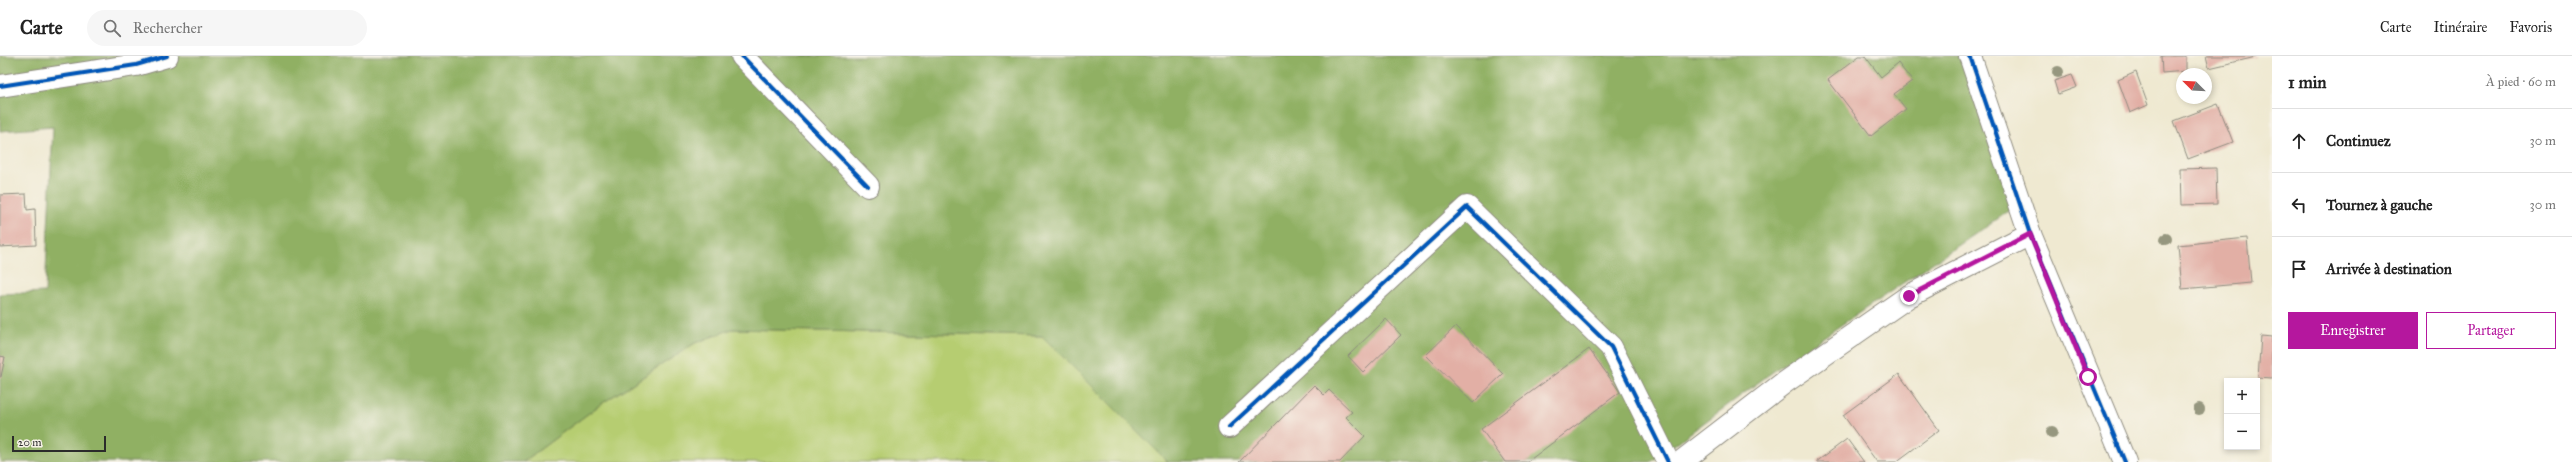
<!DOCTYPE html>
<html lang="fr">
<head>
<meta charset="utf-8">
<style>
  body { margin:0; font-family:"IM FELL Great Primer",serif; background:#f6f6f6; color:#222 }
  .controls { position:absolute; right:12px; bottom:12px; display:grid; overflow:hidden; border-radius:0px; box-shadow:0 2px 6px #0003 }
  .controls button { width:36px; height:36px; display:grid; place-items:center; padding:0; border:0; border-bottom:1px solid #e0e0e0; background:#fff; color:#222; font:20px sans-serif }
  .compass { position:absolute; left:2176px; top:12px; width:36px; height:36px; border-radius:50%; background:#fff; box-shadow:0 2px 6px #0003; rotate:294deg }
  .scale { position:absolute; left:12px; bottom:10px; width:94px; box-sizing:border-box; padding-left:4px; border:2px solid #2b2b2b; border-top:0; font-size:11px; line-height:14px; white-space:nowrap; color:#2b2b2b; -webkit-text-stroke:3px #f7f3e8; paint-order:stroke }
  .stop { position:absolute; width:12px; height:12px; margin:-9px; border:3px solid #b5179e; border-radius:50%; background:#fff }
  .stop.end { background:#b5179e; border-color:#fff; box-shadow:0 1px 4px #0008 }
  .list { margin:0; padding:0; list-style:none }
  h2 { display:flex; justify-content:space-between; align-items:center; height:52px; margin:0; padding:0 16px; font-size:17px }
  h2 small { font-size:13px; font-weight:400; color:#767676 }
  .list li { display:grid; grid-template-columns:26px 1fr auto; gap:12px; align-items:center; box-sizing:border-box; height:64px; padding:0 16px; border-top:1px solid #e0e0e0 }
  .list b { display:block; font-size:15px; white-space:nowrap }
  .list em { font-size:13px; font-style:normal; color:#767676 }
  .actions { display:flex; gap:8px; padding:12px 16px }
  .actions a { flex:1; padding:9px 0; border:1px solid #b5179e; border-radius:0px; text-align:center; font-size:14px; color:#b5179e }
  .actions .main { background:#b5179e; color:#fff }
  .icon { flex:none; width:22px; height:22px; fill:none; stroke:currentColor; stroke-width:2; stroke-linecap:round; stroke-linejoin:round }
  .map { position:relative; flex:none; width:2272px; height:406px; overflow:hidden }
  header { display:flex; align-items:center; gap:24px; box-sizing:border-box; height:56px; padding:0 20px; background:#fff; border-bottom:1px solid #e0e0e0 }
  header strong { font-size:19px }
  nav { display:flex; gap:22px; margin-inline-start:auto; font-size:14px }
  .search { width:280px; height:36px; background:#f6f6f6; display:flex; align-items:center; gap:10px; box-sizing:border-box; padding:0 14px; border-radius:22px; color:#767676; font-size:15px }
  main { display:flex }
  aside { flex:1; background:#fff }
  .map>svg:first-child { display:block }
  .green { fill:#b6cd71; stroke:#707c4e }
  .forest { fill:#90b063; stroke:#5e6e47 }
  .building { fill:#e2afa5 }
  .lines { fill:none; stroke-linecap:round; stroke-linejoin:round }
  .minor-casing { stroke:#8d8a7e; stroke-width:24 }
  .minor { stroke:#fff; stroke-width:22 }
  .cycleway-casing { stroke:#f7f3e8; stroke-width:6 }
  .cycleway { stroke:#0057b8; stroke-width:4 }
  .tree { fill:#96977f }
  .route { stroke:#b5179e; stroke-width:5 }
</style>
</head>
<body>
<header>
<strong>Carte</strong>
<div class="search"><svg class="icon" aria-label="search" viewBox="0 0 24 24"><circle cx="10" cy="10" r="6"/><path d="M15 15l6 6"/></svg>Rechercher</div>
<nav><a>Carte</a><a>Itinéraire</a><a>Favoris</a></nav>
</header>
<main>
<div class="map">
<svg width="2272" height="406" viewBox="0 0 2272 406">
  <rect width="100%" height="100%" fill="#f7f3e8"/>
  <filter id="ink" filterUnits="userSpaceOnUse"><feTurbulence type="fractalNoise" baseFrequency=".025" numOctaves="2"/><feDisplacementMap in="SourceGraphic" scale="8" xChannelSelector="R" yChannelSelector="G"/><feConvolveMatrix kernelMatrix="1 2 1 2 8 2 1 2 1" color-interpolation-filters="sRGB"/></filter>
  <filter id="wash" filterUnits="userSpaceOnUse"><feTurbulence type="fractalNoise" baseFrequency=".012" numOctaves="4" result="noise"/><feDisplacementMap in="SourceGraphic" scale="16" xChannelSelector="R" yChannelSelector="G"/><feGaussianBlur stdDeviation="0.9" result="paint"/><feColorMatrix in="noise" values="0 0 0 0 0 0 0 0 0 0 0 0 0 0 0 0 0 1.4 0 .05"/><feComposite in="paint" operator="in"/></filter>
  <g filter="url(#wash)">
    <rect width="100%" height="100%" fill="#efe9d1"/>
    <polygon class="green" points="732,273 1042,280 1168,406 523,406 601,348 695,287"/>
    <polygon class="forest" points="0,0 1964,0 2015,151 1778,312 1651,406 1168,406 1042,280 732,273 695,287 601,348 523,406 0,406 0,238 45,236 53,71 0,75"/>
    <g id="blocks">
      <g class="building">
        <polygon points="1859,0 1865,0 1881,21 1898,7 1912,25 1894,38 1906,53 1871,80 1828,24"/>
        <polygon points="2161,0 2186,0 2186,15 2162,17"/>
        <polygon points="2206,0 2256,0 2256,1 2209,12"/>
        <polygon points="2136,16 2148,49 2130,57 2118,24"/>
        <polygon points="2072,19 2077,31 2058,38 2054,25"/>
        <polygon points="2218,48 2233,86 2188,103 2174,65"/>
        <polygon points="2216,112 2217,148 2181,149 2180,113"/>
        <polygon points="26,138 27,154 35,153 36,189 0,191 0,139"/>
        <polygon points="2247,182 2251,227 2182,233 2178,189"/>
        <polygon points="1386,263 1401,279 1363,316 1348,300"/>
        <polygon points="1456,270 1503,318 1473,347 1426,299"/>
        <polygon points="2261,280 2272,281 2272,323 2258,322"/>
        <polygon points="1589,293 1620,336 1527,406 1505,406 1481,373"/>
        <polygon points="0,300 5,301 1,321 0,321"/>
        <polygon points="1899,318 1939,374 1896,406 1877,406 1843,359"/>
        <polygon points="1314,329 1324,339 1329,334 1352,356 1346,361 1365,380 1340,406 1239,406"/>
        <polygon points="1847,383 1864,406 1816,406"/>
      </g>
    </g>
  </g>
  <g filter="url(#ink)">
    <use href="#blocks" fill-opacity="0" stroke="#8d8a7e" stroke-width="1"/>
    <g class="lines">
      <defs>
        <g id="minor">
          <polyline points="742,0 868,130"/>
          <polyline points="1970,0 2030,178 2125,406"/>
          <polyline points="0,30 136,9 167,0"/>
          <polyline points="1229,371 1467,151 1611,291 1668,406"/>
          <polyline points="1681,406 1785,326 1909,240 2030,178"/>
        </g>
      </defs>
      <use href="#minor" class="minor-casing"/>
      <use href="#minor" class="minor"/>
      <defs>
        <g id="cycleway">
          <polyline points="742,0 868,130"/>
          <polyline points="1970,0 2030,178 2125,406"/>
          <polyline points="0,30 136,9 167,0"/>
          <polyline points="1229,371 1467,151 1611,291 1668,406"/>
        </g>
      </defs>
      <use href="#cycleway" class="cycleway-casing"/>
      <use href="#cycleway" class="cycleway"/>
    </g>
    <g class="tree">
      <circle cx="2058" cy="16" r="6"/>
      <circle cx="2166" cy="183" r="6"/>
      <circle cx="2199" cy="353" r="6"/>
      <circle cx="2052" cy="376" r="6"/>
    </g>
  </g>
  <g class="lines" filter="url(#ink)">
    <polyline class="route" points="1909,240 2030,178 2088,321"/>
  </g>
</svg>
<div class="controls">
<button>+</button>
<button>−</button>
</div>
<svg class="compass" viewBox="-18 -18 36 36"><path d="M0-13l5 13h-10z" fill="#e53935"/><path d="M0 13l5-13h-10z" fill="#767676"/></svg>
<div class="scale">20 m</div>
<div class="stop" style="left:2088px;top:321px"></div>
<div class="stop end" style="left:1909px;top:240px"></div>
</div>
<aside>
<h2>1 min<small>À pied · 60 m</small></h2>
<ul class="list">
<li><svg class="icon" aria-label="ahead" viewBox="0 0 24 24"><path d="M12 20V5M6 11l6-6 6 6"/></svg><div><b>Continuez</b></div><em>30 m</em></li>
<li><svg class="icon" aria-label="left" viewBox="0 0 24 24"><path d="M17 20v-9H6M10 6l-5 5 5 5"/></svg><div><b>Tournez à gauche</b></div><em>30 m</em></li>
<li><svg class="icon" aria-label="arrive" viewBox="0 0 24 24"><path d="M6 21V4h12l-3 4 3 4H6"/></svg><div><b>Arrivée à destination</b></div></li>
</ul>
<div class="actions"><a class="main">Enregistrer</a><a>Partager</a></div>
</aside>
</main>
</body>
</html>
